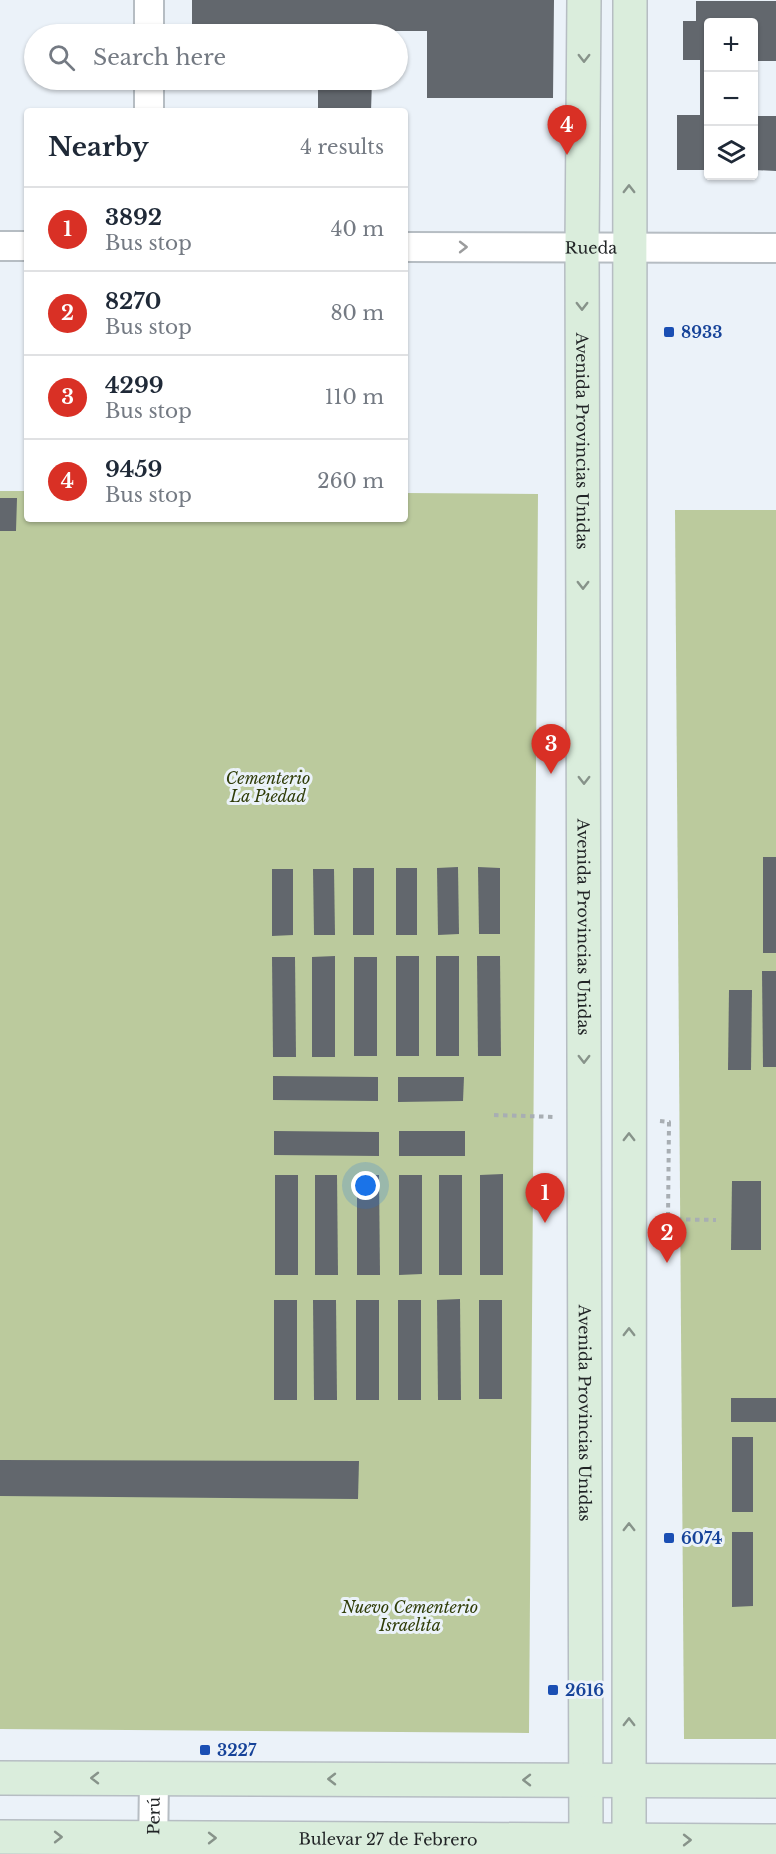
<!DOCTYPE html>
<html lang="en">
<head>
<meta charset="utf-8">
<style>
  body { margin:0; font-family:"Libre Baskerville",serif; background:#f6f6f7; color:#1f2937 }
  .controls { position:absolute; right:18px; top:18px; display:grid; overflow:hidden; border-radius:6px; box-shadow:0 2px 4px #0004 }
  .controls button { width:54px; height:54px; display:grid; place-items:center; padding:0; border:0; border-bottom:2px solid #e0e1e3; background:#fff; color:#1f2937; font:30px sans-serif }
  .you { position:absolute; left:366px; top:1186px; width:21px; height:21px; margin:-15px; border:4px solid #fff; border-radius:50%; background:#1a73e8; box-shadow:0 0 0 9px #1a73e833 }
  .badge { display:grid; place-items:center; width:39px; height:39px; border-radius:50%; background:#d93025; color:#fff; font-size:20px; font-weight:700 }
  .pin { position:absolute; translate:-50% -50px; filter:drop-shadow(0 2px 3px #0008) }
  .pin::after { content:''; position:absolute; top:32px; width:21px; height:18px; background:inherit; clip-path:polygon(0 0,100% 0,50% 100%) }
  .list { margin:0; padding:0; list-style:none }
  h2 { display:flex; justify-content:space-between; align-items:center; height:78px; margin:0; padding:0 24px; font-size:26px }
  h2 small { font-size:20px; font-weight:400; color:#747a83 }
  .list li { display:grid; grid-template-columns:39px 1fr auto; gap:18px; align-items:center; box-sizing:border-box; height:84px; padding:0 24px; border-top:2px solid #e0e1e3 }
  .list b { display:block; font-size:22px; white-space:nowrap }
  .list p { margin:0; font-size:20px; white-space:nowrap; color:#747a83 }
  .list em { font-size:20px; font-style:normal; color:#747a83 }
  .icon { flex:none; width:33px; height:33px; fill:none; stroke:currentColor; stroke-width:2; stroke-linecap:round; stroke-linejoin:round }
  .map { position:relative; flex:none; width:776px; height:1854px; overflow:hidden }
  .search { position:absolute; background:#fff; box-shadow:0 2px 4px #0004; left:24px; top:24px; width:384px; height:66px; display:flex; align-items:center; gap:15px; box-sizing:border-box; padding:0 21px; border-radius:33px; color:#747a83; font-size:22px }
  .panel { position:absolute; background:#fff; box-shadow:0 2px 4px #0004; left:24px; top:108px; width:384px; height:414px; border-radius:6px }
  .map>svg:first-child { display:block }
  .green { fill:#bbca9d }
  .building { fill:#62676d }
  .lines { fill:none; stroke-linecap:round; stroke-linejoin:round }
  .street-casing { stroke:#b6bdc3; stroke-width:32 }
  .secondary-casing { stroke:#b6bdc3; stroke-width:36 }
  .path { stroke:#a8aeb3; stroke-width:4; stroke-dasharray:4.5 4.5; stroke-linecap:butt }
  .street { stroke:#fff; stroke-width:28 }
  .secondary { stroke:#daeddc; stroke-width:33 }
  .oneway { stroke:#87938a }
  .oneway2 { stroke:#9b9c9d }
  .transit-dot { fill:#1a4fb4; stroke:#ebf2f9; stroke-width:2 }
  .labels { text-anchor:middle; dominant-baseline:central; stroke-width:6; stroke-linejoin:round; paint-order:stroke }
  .street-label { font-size:16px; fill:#212426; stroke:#ebf2f9 }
  .transit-label { font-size:16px; font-weight:bold; fill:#164399; stroke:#ebf2f9; text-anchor:start }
  .park-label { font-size:16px; font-style:italic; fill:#303d09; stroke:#ebf2f9 }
</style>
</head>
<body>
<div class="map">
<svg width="776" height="1854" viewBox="0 0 776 1854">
  <rect width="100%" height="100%" fill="#ebf2f9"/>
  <g class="green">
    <polygon points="0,491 27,491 27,519 405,519 405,493 538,494 529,1733 0,1729"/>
    <polygon points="675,510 776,510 776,1739 684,1739"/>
  </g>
  <g class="building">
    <polygon points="192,0 554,0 553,98 427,98 427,31 372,31 372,34 318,34 318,31 192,31"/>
    <polygon points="696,1 776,1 776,61 754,61 754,22 708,22 708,170 677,170 677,115 700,115 700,60 683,60 683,21 696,21"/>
    <polygon points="318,80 372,80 371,111 318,111"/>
    <polygon points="754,116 776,116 776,171 754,170"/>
    <polygon points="0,498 17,498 16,531 0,531"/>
    <rect x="763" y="857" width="13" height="96"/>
    <polygon points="458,867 459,934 438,935 437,868"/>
    <polygon points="478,867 500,868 500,934 479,934"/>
    <rect x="353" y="868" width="21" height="67"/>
    <rect x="396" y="868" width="21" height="67"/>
    <polygon points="272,869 293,869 293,935 272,936"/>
    <polygon points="313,869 334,869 335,935 314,935"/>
    <polygon points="335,956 335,1057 312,1057 312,957"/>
    <rect x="396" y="956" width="23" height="100"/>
    <rect x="436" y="956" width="23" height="100"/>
    <polygon points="477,956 500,956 501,1056 478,1056"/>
    <polygon points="272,957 295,957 296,1057 273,1057"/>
    <rect x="354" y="957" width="23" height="99"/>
    <polygon points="762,971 776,971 776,1067 763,1067"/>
    <polygon points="729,990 752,990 751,1070 728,1070"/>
    <polygon points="273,1076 378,1077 378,1101 273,1100"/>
    <polygon points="398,1077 464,1077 463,1101 398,1102"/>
    <polygon points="274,1131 379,1132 379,1156 274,1155"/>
    <rect x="399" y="1131" width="66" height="25"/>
    <polygon points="503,1174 503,1275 480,1275 480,1175"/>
    <rect x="275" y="1175" width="23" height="100"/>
    <polygon points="315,1175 337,1175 338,1275 315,1275"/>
    <polygon points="357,1175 379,1175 380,1275 357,1275"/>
    <polygon points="399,1175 422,1175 422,1274 399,1275"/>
    <rect x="439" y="1175" width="23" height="100"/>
    <polygon points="732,1181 761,1181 761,1250 731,1250"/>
    <polygon points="460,1299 461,1400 438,1400 437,1300"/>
    <rect x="274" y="1300" width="23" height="100"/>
    <polygon points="313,1300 336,1300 337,1400 314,1400"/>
    <rect x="356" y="1300" width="23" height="100"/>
    <rect x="398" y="1300" width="23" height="100"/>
    <rect x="479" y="1300" width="23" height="99"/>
    <rect x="731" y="1398" width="45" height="24"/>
    <rect x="732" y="1437" width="21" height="75"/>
    <polygon points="0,1460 359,1461 358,1499 0,1496"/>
    <polygon points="732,1532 753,1532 753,1606 732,1607"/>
  </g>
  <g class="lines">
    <defs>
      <g id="street">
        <polyline points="149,34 149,0"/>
        <polyline points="149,111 149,80"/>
        <polyline points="0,246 27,246"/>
        <path id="s1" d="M405,247L776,248"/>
        <path id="s2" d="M153,1854L154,1779"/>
      </g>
      <g id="secondary">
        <path id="s3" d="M584,0L582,247L586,1854"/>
        <polyline points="0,1778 776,1781"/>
        <path id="s4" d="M0,1837L776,1841"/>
        <polyline points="629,1854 630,0"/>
      </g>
    </defs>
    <use href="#street" class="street-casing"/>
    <use href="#secondary" class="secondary-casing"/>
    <g class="path">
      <polyline points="494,1115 556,1117"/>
      <polyline points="660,1121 669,1122 668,1219"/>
      <polyline points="659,1219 716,1220"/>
    </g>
    <use href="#street" class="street"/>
    <use href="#secondary" class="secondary"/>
  </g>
  <defs><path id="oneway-chevron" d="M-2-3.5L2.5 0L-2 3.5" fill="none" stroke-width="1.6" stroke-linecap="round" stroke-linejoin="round" transform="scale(1.5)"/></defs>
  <g class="oneway">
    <use href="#oneway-chevron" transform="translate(584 58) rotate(90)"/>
    <use href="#oneway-chevron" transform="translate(629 189) rotate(-90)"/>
    <use href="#oneway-chevron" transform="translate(582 306) rotate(90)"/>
    <use href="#oneway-chevron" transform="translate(583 585) rotate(90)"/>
    <use href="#oneway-chevron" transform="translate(584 780) rotate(90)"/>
    <use href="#oneway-chevron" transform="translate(584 1059) rotate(90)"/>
    <use href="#oneway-chevron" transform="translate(629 1137) rotate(-90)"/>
    <use href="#oneway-chevron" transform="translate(629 1332) rotate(-90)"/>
    <use href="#oneway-chevron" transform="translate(629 1527) rotate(-90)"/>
    <use href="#oneway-chevron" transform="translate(629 1722) rotate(-90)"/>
    <use href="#oneway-chevron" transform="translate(95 1778) rotate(-180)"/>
    <use href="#oneway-chevron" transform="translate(332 1779) rotate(-180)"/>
    <use href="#oneway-chevron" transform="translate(527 1780) rotate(-180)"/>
    <use href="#oneway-chevron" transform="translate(58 1837)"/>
    <use href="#oneway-chevron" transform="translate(212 1838)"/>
    <use href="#oneway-chevron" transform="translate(687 1840)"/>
  </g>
  <use class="oneway2" href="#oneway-chevron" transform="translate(463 247)"/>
  <g class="transit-dot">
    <rect x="663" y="326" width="12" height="12" rx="3"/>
    <rect x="663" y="1532" width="12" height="12" rx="3"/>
    <rect x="547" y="1684" width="12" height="12" rx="3"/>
    <rect x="199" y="1744" width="12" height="12" rx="3"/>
  </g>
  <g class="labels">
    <g class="street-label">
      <text stroke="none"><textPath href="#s1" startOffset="186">Rueda</textPath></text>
      <text stroke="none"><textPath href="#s3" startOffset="441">Avenida Provincias Unidas</textPath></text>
      <text stroke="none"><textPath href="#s3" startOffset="927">Avenida Provincias Unidas</textPath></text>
      <text stroke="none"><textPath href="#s3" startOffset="1413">Avenida Provincias Unidas</textPath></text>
      <text stroke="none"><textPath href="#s2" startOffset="38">Perú</textPath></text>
      <text stroke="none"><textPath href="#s4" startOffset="388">Bulevar 27 de Febrero</textPath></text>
    </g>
    <g class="transit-label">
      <text x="681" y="332">8933</text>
      <text x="681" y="1538">6074</text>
      <text x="565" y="1690">2616</text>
      <text x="217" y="1750">3227</text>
    </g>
    <g class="park-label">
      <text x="268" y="778">Cementerio<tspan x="268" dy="18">La Piedad</tspan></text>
      <text x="410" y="1607">Nuevo Cementerio<tspan x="410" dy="18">Israelita</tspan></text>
    </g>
  </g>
</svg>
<div class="controls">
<button>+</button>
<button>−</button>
<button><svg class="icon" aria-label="layers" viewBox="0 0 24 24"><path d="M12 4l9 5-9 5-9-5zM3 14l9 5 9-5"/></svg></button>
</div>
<div class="you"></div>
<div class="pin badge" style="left:545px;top:1223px">1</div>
<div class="pin badge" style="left:667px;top:1263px">2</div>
<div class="pin badge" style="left:551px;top:774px">3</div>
<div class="pin badge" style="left:567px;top:155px">4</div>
<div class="search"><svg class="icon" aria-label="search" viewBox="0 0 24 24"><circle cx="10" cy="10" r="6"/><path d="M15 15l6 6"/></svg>Search here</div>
<section class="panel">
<h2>Nearby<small>4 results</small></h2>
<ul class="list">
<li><span class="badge">1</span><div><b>3892</b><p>Bus stop</p></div><em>40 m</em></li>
<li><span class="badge">2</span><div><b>8270</b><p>Bus stop</p></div><em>80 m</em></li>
<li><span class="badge">3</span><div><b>4299</b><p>Bus stop</p></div><em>110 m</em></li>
<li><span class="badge">4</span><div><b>9459</b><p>Bus stop</p></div><em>260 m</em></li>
</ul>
</section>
</div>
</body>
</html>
